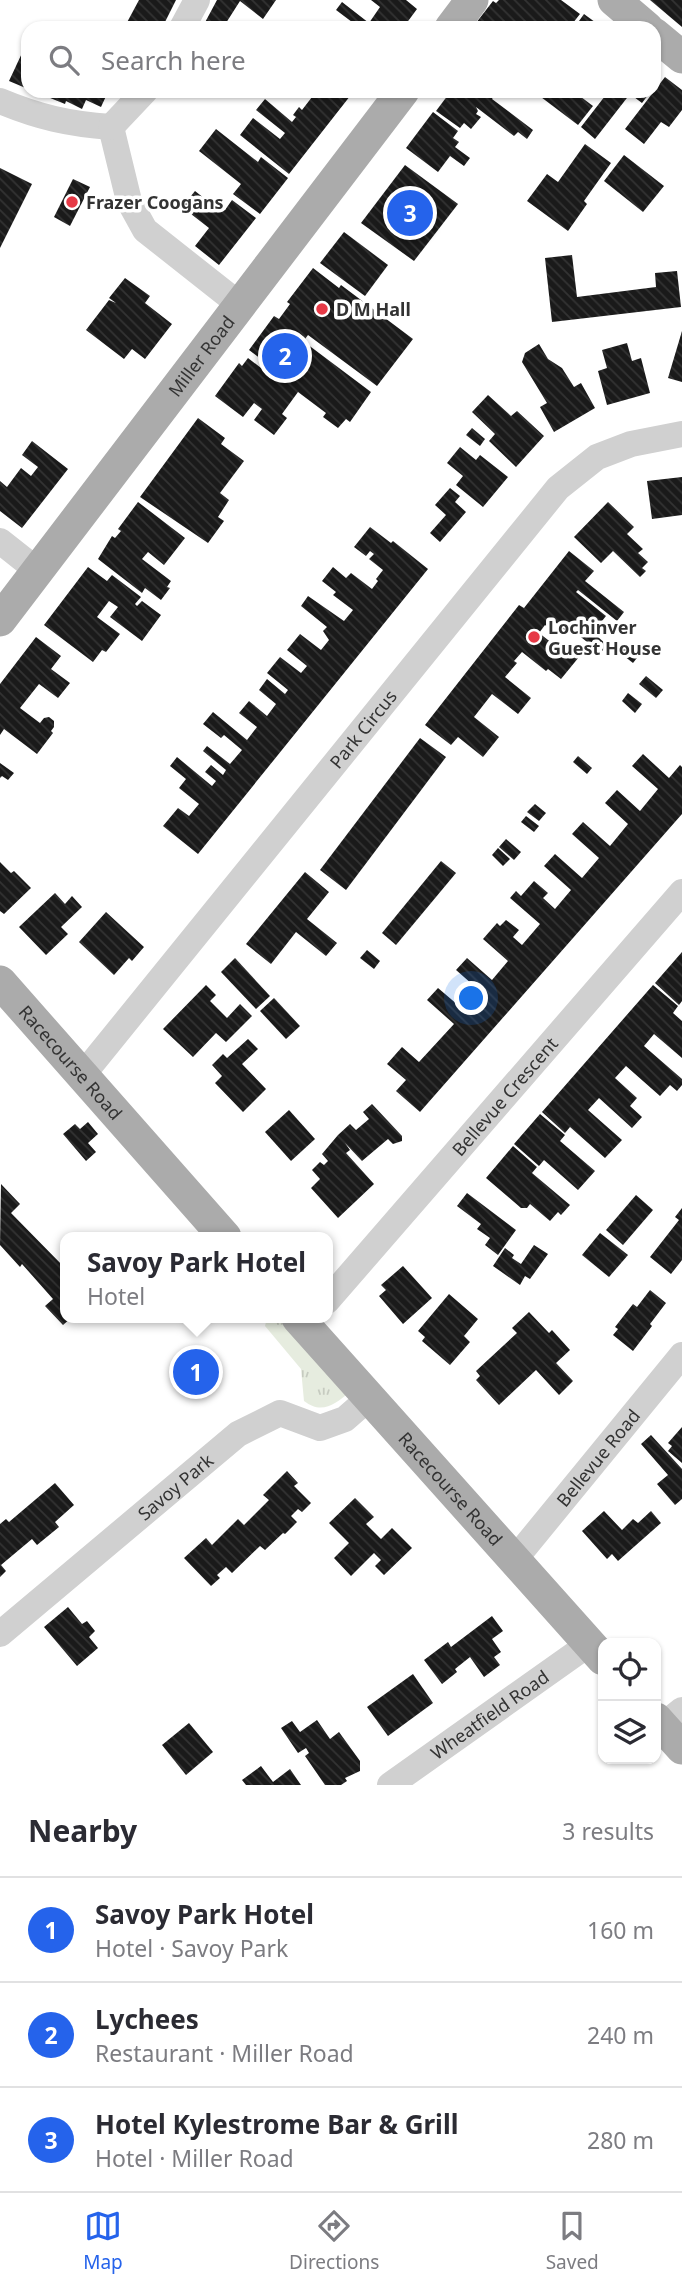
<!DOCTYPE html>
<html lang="en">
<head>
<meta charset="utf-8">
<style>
  body { margin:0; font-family:"Noto Sans",sans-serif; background:#f7f7f7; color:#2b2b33 }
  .controls { position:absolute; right:21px; bottom:21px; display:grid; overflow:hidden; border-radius:14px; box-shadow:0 2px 5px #0004 }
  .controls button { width:63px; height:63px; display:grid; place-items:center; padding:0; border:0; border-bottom:2px solid #e1e1e2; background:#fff; color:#2b2b33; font:35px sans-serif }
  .you { position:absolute; left:472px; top:999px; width:24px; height:24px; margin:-18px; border:5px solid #fff; border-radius:50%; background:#1a73e8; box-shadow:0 0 0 10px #1a73e833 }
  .badge { display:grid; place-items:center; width:46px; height:46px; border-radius:50%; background:#2563eb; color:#fff; font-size:23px; font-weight:700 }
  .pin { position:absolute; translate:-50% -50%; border:4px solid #fff; box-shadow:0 2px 7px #0006 }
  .popup { position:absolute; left:60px; top:1232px; width:273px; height:91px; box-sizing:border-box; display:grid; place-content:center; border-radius:14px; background:#fff; filter:drop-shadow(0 2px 5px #0005); font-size:23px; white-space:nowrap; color:#7c7c81 }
  .popup b { font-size:26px; color:#2b2b33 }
  .popup::after { content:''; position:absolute; left:50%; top:100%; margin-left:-14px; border:14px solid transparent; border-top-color:#fff }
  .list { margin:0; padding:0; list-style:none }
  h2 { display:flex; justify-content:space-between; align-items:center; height:91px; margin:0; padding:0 28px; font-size:30px }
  h2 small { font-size:23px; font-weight:400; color:#7c7c81 }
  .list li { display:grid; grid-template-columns:46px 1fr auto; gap:21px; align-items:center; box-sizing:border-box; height:105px; padding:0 28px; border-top:2px solid #e1e1e2 }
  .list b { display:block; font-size:26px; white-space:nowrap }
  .list p { margin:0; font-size:23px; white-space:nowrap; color:#7c7c81 }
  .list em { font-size:23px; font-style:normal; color:#7c7c81 }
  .icon { flex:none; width:38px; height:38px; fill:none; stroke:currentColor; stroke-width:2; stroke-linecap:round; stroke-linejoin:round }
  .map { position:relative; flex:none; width:682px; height:1785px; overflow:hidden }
  .search { position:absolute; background:#fff; box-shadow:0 2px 5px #0004; left:21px; right:21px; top:21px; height:77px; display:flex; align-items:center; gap:18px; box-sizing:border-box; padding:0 24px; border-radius:21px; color:#7c7c81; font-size:26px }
  .sheet { height:406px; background:#fff }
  nav { display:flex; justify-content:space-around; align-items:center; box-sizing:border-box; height:98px; border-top:2px solid #e1e1e2; background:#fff; font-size:19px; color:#7c7c81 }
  nav a { display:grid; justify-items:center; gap:4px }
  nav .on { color:#2563eb }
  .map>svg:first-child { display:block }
  .grass { fill:url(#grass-tufts) }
  .building { fill:url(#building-back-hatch) }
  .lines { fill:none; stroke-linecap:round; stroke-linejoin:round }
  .minor { stroke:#d0d0d0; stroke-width:26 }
  .major { stroke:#ababab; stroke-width:33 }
  .poi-dot { fill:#e63946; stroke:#fff; stroke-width:2.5 }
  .labels { text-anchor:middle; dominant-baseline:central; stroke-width:7; stroke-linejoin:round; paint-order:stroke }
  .poi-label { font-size:18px; font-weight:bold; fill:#333; stroke:#fff; text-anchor:start }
  .street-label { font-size:18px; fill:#333; stroke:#fff }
</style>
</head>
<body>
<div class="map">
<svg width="682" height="1785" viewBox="0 0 682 1785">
  <defs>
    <pattern id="grass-tufts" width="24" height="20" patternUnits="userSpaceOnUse" patternTransform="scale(1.75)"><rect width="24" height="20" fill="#e6ecdf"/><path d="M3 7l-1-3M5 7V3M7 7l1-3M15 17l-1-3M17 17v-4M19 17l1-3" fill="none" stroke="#c6cbc0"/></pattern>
    <pattern id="building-back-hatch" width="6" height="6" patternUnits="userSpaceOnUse" patternTransform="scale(1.75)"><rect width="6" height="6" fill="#1a1a1a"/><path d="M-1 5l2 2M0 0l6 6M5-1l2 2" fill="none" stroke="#333"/></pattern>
  </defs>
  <rect width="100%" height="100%" fill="#fff"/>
  <path class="grass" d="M267,1318H285L350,1392C335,1404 322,1415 304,1401L301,1369L265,1326Z"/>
  <g class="building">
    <polygon points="139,0 176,0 162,28 124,28"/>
    <polygon points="217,0 276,0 263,19 240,1 226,23 232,28 202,28"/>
    <polygon points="371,0 406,0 417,9 403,28 360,28 336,10 342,2 369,23 380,7"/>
    <polygon points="499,0 561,0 580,14 569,28 472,28 493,1 496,3"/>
    <polygon points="650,0 682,0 682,27"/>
    <polygon points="584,14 603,28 574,28"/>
    <polygon points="23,51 28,53 28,89 9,81"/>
    <polygon points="665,77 682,90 682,110 669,127 661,122 644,144 625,129"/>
    <polygon points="33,91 119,91 115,98 107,94 101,107 86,100 82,109 66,101 65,104"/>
    <polygon points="304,91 354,91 289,174 240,135 253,118 280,139 285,133 256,110 265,99 292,122 296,117 293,115 299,107 302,110 312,97"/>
    <polygon points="451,91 504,91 499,97 495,94 492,99 533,130 527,139 518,132 514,136 476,107 478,111 476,114 481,117 471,129 464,123 460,128 436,111"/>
    <polygon points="533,91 573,91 593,106 578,125"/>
    <polygon points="603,91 651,91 642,103 630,94 595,139 581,127 605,96 601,93"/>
    <polygon points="433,112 458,131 453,138 459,142 455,147 470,158 464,166 450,156 438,172 406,148"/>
    <polygon points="216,129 258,162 261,157 288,178 260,214 233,194 241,184 199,151"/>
    <polygon points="585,144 611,163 584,201 587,204 568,231 527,201 547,174 558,182"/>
    <polygon points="624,155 664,186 643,212 604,181"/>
    <polygon points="405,165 458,204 414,261 361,223"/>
    <polygon points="0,168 32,184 0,248"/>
    <polygon points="73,179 90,187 70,226 54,217"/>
    <polygon points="195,191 214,206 216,203 225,210 232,200 256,218 219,265 195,246 209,228 182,207"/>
    <polygon points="344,232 388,265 365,296 320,263"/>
    <polygon points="572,255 577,297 656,287 655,273 677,271 681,307 552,322 545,258"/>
    <polygon points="313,268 339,288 341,285 413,339 377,386 308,335 305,339 301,336 299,338 371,392 350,422 346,419 338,428 323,417 326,413 298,392 282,414 287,418 274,435 254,420 262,409 254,403 243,417 215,396 239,363 242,366 248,358 261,368 265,362 249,350 274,316 279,319 290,304 287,302"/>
    <polygon points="125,278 150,296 145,303 172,324 145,359 132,349 124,359 86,330 109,300 116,303 109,298"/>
    <polygon points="682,331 682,382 668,378"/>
    <polygon points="627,343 632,361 641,358 650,393 607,405 598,371 607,368 602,350"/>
    <polygon points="539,344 548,359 562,368 574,387 581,383 595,408 554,432 540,407 547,403 522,362 525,353"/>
    <polygon points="488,395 511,416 517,411 544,436 516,467 489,441 495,434 472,412"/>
    <polygon points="198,418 225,438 221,444 244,461 220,493 229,500 218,517 224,521 208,543 140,497"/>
    <polygon points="472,428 485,439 480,446 466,435"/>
    <polygon points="32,441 68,469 22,528 0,511 0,481 7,487 21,468 31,476 38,467 22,455"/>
    <polygon points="460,447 476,460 480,455 508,477 483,507 456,485 463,476 447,463"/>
    <polygon points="682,477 682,515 652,519 647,481"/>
    <polygon points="450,488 460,496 455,502 466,512 440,542 430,533 446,515 435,505"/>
    <polygon points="138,502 185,538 164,565 148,552 142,559 171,581 167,587 170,588 161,600 145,588 142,593 98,559 112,536 115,538 121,531 118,529"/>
    <polygon points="608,502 634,527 627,534 643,549 638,553 648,562 642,568 646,571 640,577 613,551 601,563 574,537"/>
    <polygon points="370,527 391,543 393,541 428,569 198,854 163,826 178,808 189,816 199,804 179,788 186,779 170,766 177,757 212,786 216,781 205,772 211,765 223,775 226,770 203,751 207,746 230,764 242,750 224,735 221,738 203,724 213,712 247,740 257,727 239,713 249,701 267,716 276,704 259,690 267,679 285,694 288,690 267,673 280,657 301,673 307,666 287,650 300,634 321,650 329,640 323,631 327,627 301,606 308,596 344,621 353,610 333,595 336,592 322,581 333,567 346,578 351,573 372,589 378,581 376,579 383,570 369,559 374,554 370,551 366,556 354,547"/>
    <polygon points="569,551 594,571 585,581 624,612 617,621 578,590 576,592 606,616 598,626 603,630 598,637 607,645 601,653 572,630 569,634 554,621 549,628 545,625 539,633 557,647 560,642 579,657 561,679 548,669 546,671 522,652 514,661 517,663 505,677 531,698 518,714 492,694 474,717 499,737 483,757 458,737 451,745 425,725 519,605 524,608"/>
    <polygon points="88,567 107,581 112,575 141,597 135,604 137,606 142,601 161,615 142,641 110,617 118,607 109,601 97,617 120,634 106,652 102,650 93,662 44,625"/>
    <polygon points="36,637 61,656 51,669 70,683 58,698 39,684 20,708 40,723 44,718 49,717 54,721 54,727 51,731 53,733 37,754 4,729 0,735 0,684"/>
    <polygon points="628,643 640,654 633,663 620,653"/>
    <polygon points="646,676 663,690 656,698 639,684"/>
    <polygon points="628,693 642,704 635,713 622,701"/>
    <polygon points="420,738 446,757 346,890 320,870"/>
    <polygon points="643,754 669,778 680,765 682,767 682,814 420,1112 396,1091 406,1080 387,1064 402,1047 419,1062 454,1024 427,1000 438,988 465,1011 481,992 456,970 467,958 492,980 508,961 483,939 497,923 500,926 506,920 519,930 513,937 522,945 540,924 510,898 516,891 521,896 534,881 548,893 543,898 555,909 571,890 544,866 555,854 582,878 599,858 572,834 583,822 610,846 628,824 605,803 617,790 640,811 658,789 632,766"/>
    <polygon points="578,756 592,768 587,774 573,762"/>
    <polygon points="0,763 14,773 8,780 2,776 0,778"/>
    <polygon points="535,804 546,813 539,821 527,812"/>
    <polygon points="526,816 539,826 534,832 521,822"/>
    <polygon points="506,839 521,852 514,860 499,847"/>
    <polygon points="498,848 510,859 503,866 492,855"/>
    <polygon points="441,861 456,873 396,945 382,933"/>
    <polygon points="0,862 11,873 14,871 31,888 4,914 0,911"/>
    <polygon points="305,872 329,892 307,919 337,943 326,956 296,932 271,964 246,944"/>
    <polygon points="55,893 65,904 72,896 82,907 61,927 68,934 46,955 19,927"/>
    <polygon points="106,912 144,947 132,961 129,958 114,975 79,942"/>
    <polygon points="367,950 380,961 374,969 360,958"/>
    <polygon points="682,952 682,1001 679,1005 655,983"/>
    <polygon points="235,958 270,996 256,1009 221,972"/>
    <polygon points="206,985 216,995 210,1001 227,1018 240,1004 252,1016 226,1042 216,1033 193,1057 163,1029"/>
    <polygon points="653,985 678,1006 673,1013 682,1021 682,1058 654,1034 644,1046 682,1079 682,1085 677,1091 670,1085 660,1096 626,1066 615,1078 637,1098 630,1106 642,1117 632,1128 599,1098 588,1110 622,1140 605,1158 570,1127 565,1133 542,1112"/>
    <polygon points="274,998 300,1026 286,1039 260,1011"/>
    <polygon points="248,1039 258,1049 242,1064 266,1089 243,1112 215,1083 222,1076 212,1065 223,1054 227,1058"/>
    <polygon points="372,1104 402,1136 402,1141 393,1144 388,1139 362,1161 345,1143 350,1150 346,1153 374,1184 338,1218 311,1188 320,1179 312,1170 320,1162 324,1165 328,1161 322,1154 338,1135 350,1124 356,1130 369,1119 363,1112"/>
    <polygon points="289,1110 315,1139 291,1161 265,1132"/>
    <polygon points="540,1114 565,1135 560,1141 595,1171 578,1190 544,1160 539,1166 514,1144"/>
    <polygon points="88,1122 98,1134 88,1143 96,1152 86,1161 63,1134 75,1124 80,1129"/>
    <polygon points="513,1146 537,1167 532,1173 570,1205 561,1215 558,1212 550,1221 530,1204 527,1208 521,1208 486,1178"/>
    <polygon points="1,1184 20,1204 11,1213 65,1268 65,1318 71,1318 63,1325 45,1306 53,1299 22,1264 20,1267 0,1245"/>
    <polygon points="467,1193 516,1230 498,1255 485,1245 490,1238 477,1229 481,1224 457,1206"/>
    <polygon points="636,1195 653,1210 623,1245 606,1230"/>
    <polygon points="682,1208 682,1260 671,1274 650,1257 679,1220 675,1217"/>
    <polygon points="600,1233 628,1255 609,1277 582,1255"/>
    <polygon points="534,1245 548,1254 530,1279 525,1276 520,1285 493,1266 505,1248 514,1255 512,1258 521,1264"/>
    <polygon points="403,1266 432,1298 403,1324 379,1296 386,1290 381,1285"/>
    <polygon points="650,1290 666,1303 650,1324 652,1326 633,1351 613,1335 618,1329 615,1327 633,1304 637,1307"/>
    <polygon points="449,1294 478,1319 464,1336 470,1342 450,1365 422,1341 425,1337 418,1331"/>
    <polygon points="529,1312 549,1333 552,1330 570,1350 556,1363 573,1381 559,1395 536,1370 499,1405 476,1380 480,1376 476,1371 517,1333 512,1328"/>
    <polygon points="682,1427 682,1463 668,1451 672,1446 668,1443"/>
    <polygon points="651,1435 682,1469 682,1499 675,1505 657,1484 668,1475 641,1444"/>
    <polygon points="287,1471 298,1483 294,1486 311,1503 302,1512 298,1509 291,1516 297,1522 285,1534 283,1533 265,1550 260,1546 232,1573 226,1567 217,1575 220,1578 211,1586 184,1558 206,1538 212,1545 238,1519 244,1525 269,1500 263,1495"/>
    <polygon points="55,1483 74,1505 55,1522 59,1527 37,1545 32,1539 1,1565 6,1571 0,1577 0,1524 6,1519 9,1522"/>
    <polygon points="355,1498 374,1517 366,1524 381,1539 392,1528 412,1548 384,1575 375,1566 381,1560 374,1553 351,1576 334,1558 349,1543 329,1523"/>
    <polygon points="604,1511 622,1530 633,1519 638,1523 651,1511 661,1523 618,1561 612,1554 607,1559 582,1531"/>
    <polygon points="68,1607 82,1624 87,1621 95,1631 89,1637 98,1648 77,1666 44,1627"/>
    <polygon points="492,1616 503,1631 492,1639 501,1652 494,1657 500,1665 484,1677 470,1657 455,1669 457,1672 442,1684 424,1660 448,1642 451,1647"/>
    <polygon points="413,1674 433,1703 388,1736 367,1707"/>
    <polygon points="317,1720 330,1739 339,1732 360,1761 360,1771 345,1778 347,1781 341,1785 325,1785 305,1756 309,1753 306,1748 298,1753 281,1728 292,1721 300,1732"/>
    <polygon points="189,1723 213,1752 186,1775 162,1745"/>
    <polygon points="261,1766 273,1782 290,1769 301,1785 246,1785 242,1780"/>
  </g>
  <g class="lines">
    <g class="minor">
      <polyline points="182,28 197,0"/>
      <path d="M0,101C38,117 69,124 111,127"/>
      <polyline points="111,127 129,201 145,230 240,305"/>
      <polyline points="111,127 145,91"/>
      <polyline points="0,541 38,571"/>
      <path id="s1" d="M81,1077L558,488L597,457L631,444L682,434"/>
      <path id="s2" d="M327,1301L682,892"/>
      <path id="s3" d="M515,1559L682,1355"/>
      <path id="s4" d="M0,1634L238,1434L280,1413L320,1428L345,1419L369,1398"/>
      <polyline points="662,1726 682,1710"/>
      <path id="s5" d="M390,1785L589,1644"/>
    </g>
    <g class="major">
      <polyline points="614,0 647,28"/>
      <polyline points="451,28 472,0"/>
      <polyline points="654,34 682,57"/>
      <path id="s6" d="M0,620L403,91"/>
      <path id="s7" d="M0,982L225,1237"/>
      <path id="s8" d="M298,1318L603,1659"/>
      <polyline points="656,1719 682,1748"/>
    </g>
  </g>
  <g class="poi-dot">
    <circle cx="72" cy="202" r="7"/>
    <circle cx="322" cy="309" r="7"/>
    <circle cx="534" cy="637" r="7"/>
  </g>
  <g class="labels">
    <g class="poi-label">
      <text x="86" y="202">Frazer Coogans</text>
      <text x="336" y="309">D M Hall</text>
      <text x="548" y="627">Lochinver<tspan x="548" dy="21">Guest House</tspan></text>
    </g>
    <g class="street-label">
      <text stroke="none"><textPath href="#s6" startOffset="332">Miller Road</textPath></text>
      <text stroke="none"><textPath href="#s1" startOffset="448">Park Circus</textPath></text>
      <text stroke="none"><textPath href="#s7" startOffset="107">Racecourse Road</textPath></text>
      <text stroke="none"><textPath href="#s2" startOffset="271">Bellevue Crescent</textPath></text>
      <text stroke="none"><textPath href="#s3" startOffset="131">Bellevue Road</textPath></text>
      <text stroke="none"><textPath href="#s4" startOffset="229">Savoy Park</textPath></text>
      <text stroke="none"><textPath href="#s8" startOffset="229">Racecourse Road</textPath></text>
      <text stroke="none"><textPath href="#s5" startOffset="122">Wheatfield Road</textPath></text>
    </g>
  </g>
</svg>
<div class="controls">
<button><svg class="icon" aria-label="locate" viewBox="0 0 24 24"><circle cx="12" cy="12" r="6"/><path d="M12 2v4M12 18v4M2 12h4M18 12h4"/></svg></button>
<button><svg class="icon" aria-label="layers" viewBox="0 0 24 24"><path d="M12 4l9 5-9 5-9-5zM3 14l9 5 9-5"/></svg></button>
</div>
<div class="you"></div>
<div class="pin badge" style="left:196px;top:1372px">1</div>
<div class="popup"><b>Savoy Park Hotel</b>Hotel</div>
<div class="pin badge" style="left:285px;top:356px">2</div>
<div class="pin badge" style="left:410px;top:213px">3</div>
<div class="search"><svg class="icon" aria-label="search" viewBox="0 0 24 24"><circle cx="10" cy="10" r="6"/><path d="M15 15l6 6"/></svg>Search here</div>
</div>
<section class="sheet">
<h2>Nearby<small>3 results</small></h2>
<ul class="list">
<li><span class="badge">1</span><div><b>Savoy Park Hotel</b><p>Hotel · Savoy Park</p></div><em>160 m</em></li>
<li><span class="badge">2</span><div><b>Lychees</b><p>Restaurant · Miller Road</p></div><em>240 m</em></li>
<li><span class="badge">3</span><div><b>Hotel Kylestrome Bar &amp; Grill</b><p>Hotel · Miller Road</p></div><em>280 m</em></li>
</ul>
</section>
<nav>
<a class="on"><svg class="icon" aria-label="map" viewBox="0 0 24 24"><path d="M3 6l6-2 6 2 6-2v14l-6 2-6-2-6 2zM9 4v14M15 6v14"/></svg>Map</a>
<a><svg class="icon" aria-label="directions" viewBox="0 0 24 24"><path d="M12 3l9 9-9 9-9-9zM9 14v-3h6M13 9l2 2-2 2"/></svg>Directions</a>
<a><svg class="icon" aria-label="saved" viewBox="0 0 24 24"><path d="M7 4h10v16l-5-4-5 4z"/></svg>Saved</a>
</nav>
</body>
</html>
